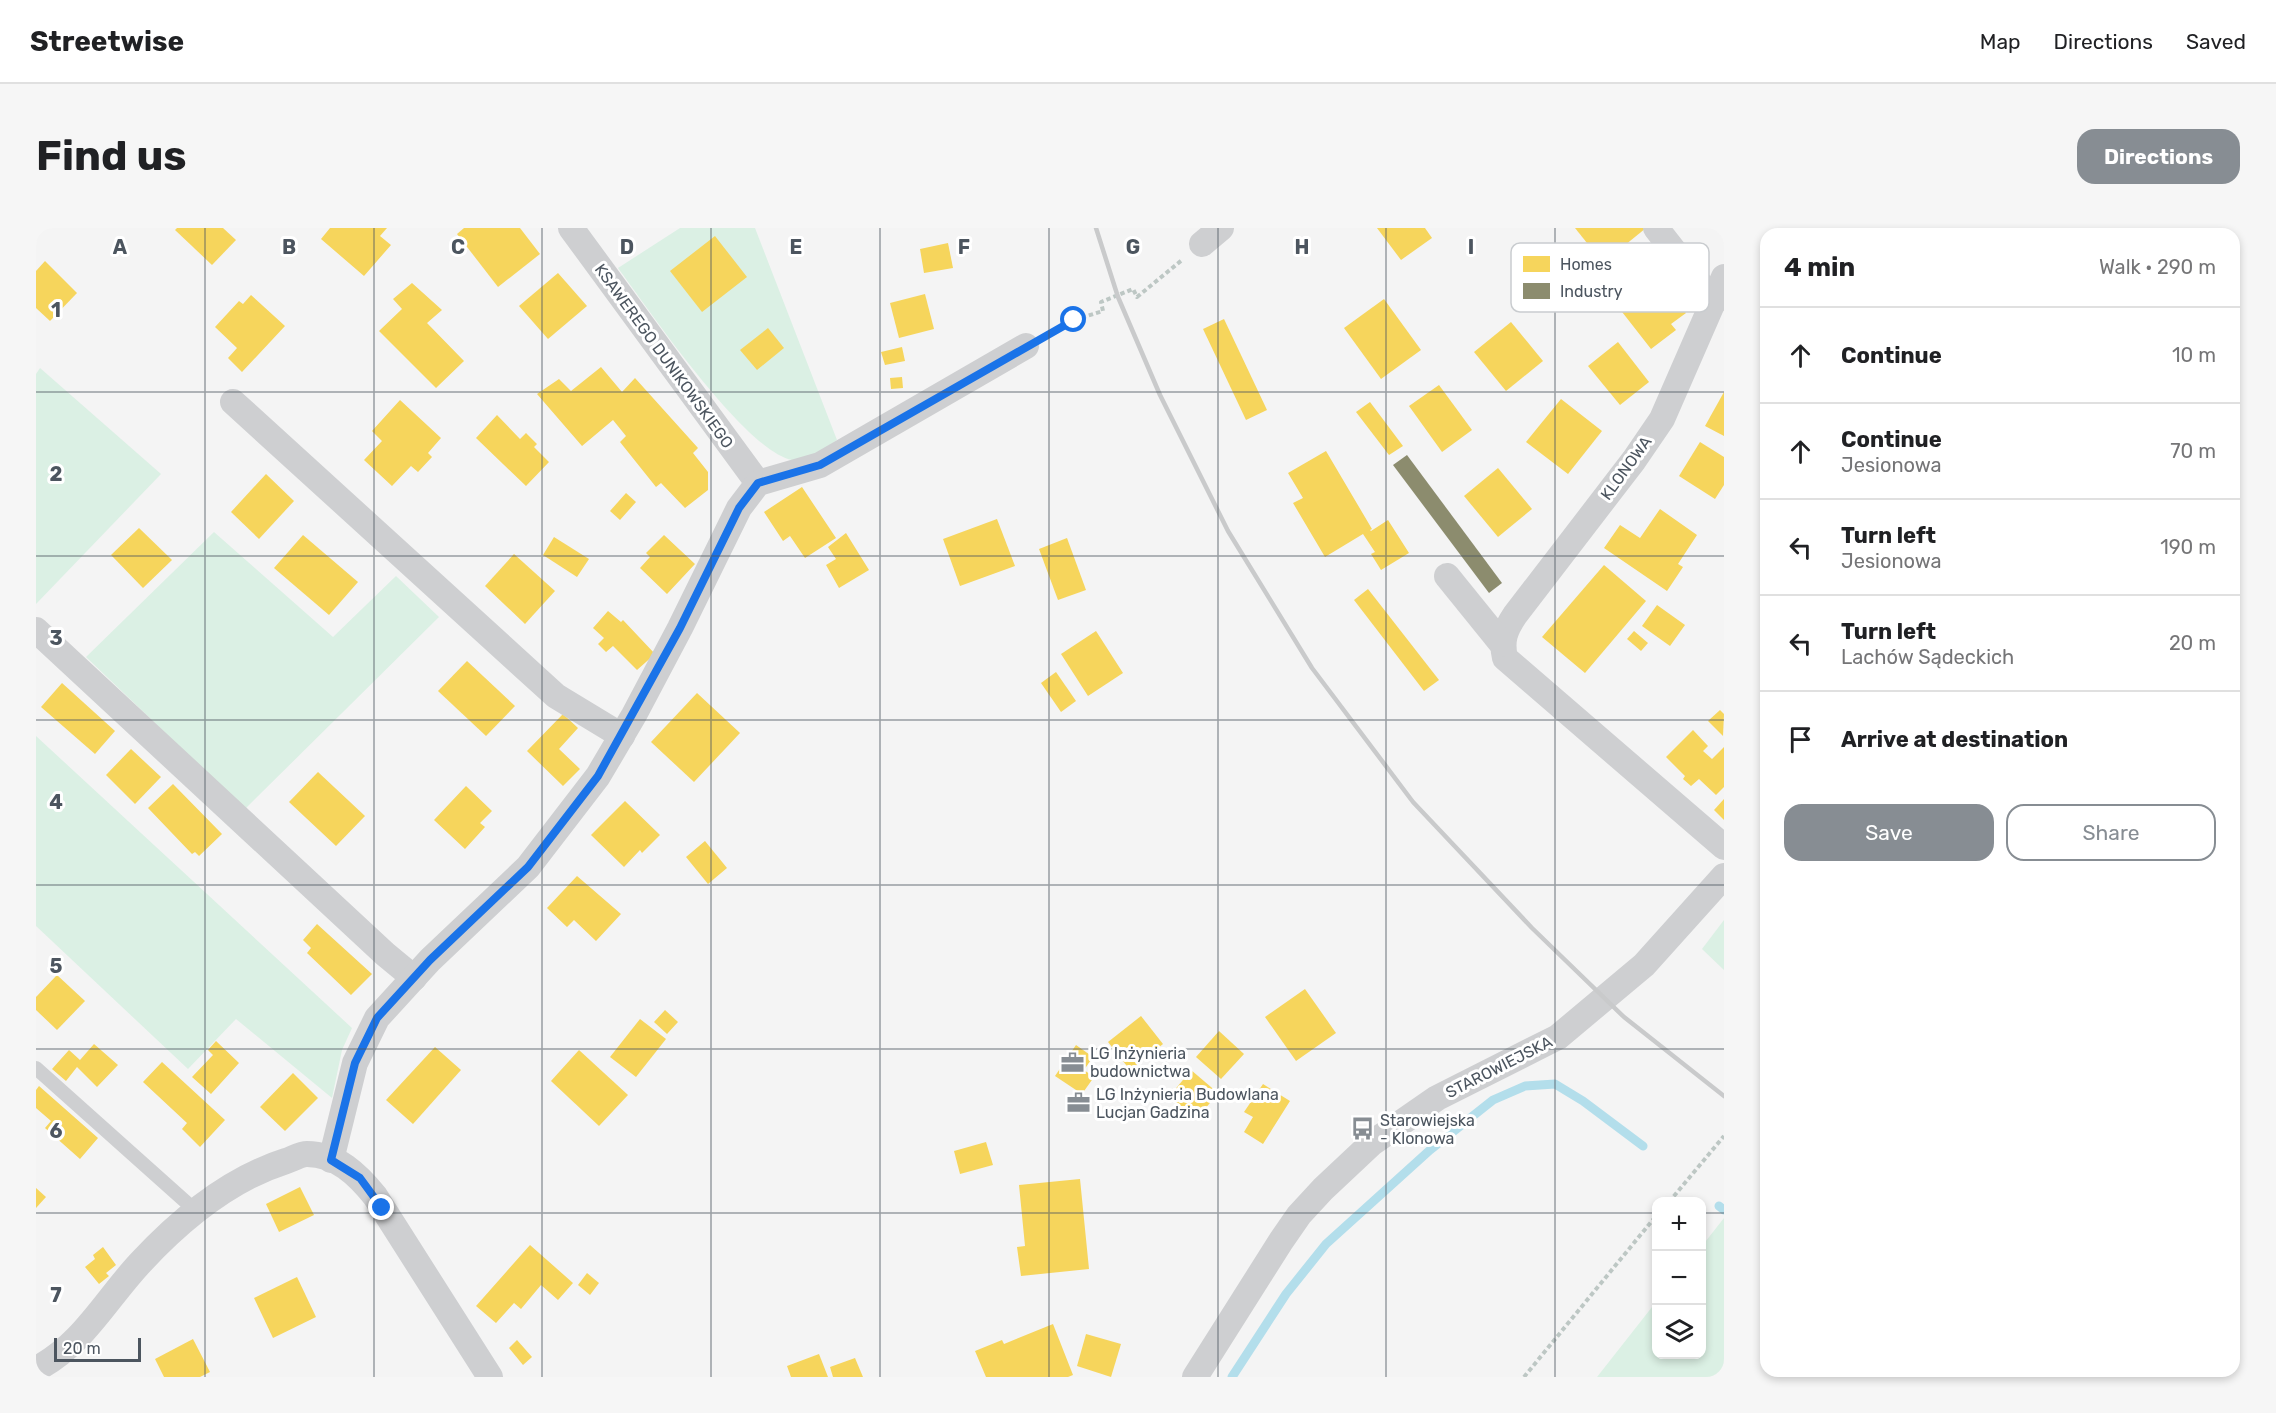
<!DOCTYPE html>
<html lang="en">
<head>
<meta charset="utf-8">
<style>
  body { margin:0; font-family:Rubik,sans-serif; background:#f6f6f6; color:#202124 }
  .controls { position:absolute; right:18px; bottom:18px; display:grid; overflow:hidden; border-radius:12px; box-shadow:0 3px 9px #0003 }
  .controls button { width:54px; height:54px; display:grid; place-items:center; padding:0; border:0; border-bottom:2px solid #e0e0e0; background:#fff; color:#202124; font:30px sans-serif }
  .scale { position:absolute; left:18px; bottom:15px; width:87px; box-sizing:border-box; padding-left:6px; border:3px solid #4c555f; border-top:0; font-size:16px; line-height:21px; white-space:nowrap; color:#4c555f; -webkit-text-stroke:4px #fff; paint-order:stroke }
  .stop { position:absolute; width:18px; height:18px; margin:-14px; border:4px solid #1a73e8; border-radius:50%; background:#fff }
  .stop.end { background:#1a73e8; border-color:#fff; box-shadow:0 2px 6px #0008 }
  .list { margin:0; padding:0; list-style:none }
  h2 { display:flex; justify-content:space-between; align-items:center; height:78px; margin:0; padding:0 24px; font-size:26px }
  h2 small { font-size:20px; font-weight:400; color:#757577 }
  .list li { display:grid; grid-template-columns:39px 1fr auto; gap:18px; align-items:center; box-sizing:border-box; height:96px; padding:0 24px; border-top:2px solid #e0e0e0 }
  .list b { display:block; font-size:22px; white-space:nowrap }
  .list p { margin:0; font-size:20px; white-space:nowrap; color:#757577 }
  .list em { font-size:20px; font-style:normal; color:#757577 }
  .actions { display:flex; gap:12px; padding:18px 24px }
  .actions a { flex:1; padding:14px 0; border:2px solid #878d93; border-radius:18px; text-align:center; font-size:21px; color:#878d93 }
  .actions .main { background:#878d93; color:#fff }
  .icon { flex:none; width:33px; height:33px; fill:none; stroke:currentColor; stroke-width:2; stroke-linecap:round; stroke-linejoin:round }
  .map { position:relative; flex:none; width:1688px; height:1149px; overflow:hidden; border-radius:18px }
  header { display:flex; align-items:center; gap:36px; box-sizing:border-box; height:84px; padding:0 30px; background:#fff; border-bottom:2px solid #e0e0e0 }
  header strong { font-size:28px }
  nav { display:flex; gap:33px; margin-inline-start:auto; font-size:21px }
  .intro { display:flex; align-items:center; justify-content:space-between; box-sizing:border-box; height:144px; padding:0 36px }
  h1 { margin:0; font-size:42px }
  .button { padding:15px 27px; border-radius:18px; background:#878d93; color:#fff; font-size:21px; font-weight:700 }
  main { display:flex; gap:36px; padding:0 36px }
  aside { flex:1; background:#fff; border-radius:18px; box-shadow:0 3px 9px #0003 }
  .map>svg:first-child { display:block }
  .green { fill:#dbf0e4 }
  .homes { fill:#f6d55c }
  .industry { fill:#8c8c6e }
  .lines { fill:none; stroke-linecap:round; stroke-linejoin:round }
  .stream { stroke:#b3deeb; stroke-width:9 }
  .path { stroke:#bdc7c4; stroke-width:4; stroke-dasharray:4.5 3; stroke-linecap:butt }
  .service { stroke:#cecfd1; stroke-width:14 }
  .minor { stroke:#cecfd1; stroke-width:26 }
  .rail { stroke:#c9cacb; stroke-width:4.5 }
  .route { stroke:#1a73e8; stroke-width:8 }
  .grid { fill:none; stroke:#4c555f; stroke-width:1.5; stroke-opacity:0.55 }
  .labels { text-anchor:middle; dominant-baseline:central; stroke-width:6; stroke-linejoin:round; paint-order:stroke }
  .street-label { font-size:16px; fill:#4c555f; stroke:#fff }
  .poi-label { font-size:16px; fill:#4c555f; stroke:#fff; text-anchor:start }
  .key { fill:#fff; stroke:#c9cccf; stroke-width:1.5 }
  .key-label { font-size:16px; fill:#4c555f }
  .grid-label { font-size:20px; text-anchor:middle; font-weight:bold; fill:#4c555f; stroke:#fff; stroke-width:6; stroke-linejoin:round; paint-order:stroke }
</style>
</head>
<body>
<header>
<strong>Streetwise</strong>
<nav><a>Map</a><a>Directions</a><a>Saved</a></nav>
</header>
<div class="intro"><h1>Find us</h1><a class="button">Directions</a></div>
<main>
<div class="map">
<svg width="1688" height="1149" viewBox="0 0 1688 1149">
  <rect width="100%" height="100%" fill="#f4f4f4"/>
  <g class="green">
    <path d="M644,0H719L801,212C789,220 771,235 756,232C709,223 613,82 582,40Z"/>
    <polygon points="4,140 125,246 0,376 0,146"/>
    <polygon points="178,304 297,409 360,348 403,389 209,581 50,429"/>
    <polygon points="0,508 316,800 306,822 296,870 200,791 152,841 0,698"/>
    <polygon points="1688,692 1688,742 1666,721"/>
    <polygon points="1688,990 1688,1149 1561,1149 1620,1074 1620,1126 1666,1126 1666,1018"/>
  </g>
  <g class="homes">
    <polygon points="141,0 187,0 200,12 176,37 139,2"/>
    <polygon points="294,0 351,0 344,8 355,17 328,48 285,11"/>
    <polygon points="428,0 484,0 504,26 462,59 421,6"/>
    <polygon points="1341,0 1389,0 1396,10 1365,32"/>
    <polygon points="1539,0 1610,0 1567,35"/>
    <polygon points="679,8 711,49 666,84 634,43"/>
    <polygon points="912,15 917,40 888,45 884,21"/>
    <polygon points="9,33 41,65 14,93 0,80 0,43"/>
    <polygon points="1607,34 1650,85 1635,96 1640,102 1615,121 1583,80 1585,78 1572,60"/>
    <polygon points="522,45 551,78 512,111 483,78"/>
    <polygon points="376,55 406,82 391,95 428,133 400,160 343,103 366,81 357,71"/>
    <polygon points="889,66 898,101 863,110 854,75"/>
    <polygon points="215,67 249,98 206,144 192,130 201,120 179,99 203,73 207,76"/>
    <polygon points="1348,71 1385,122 1345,151 1308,100"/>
    <polygon points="1188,91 1231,182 1210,192 1167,101"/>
    <polygon points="1475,94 1507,133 1470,163 1438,124"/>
    <polygon points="732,100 748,120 721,142 704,122"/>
    <polygon points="1582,114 1613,154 1584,177 1552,138"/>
    <polygon points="866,119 869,133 849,137 845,124"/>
    <polygon points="565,139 586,164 599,150 662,220 657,225 672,244 672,262 649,280 625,255 620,259 584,214 590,208 577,192 546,218 501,166 523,151 535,163"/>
    <polygon points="866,149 867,160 855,161 854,150"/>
    <polygon points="1403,157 1436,202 1406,224 1373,178"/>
    <polygon points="1688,164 1688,208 1669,198"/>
    <polygon points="1525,171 1566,203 1532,246 1490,214"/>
    <polygon points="364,172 405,210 392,225 396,229 382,244 375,238 356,258 328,232 346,213 336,203"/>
    <polygon points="1334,174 1367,218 1353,227 1320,184"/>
    <polygon points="461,187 484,211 490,205 501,216 498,219 513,234 490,258 440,210"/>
    <polygon points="1664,214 1688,229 1688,257 1679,271 1643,248"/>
    <polygon points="1290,223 1336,301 1334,302 1335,303 1352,292 1373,325 1345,342 1335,326 1339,324 1327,306 1289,329 1257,275 1267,270 1252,245"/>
    <polygon points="1462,240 1496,281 1462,309 1428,268"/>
    <polygon points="230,246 258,273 223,311 195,284"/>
    <polygon points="766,259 800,310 769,330 754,308 747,313 728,284"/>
    <polygon points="590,265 600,274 584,292 574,283"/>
    <polygon points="1624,281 1661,307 1642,336 1647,339 1631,363 1568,320 1584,297 1604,310"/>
    <polygon points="961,291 979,338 924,358 907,311"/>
    <polygon points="103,300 136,332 107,360 75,327"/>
    <polygon points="810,305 833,342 803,360 790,337 800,331 792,319"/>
    <polygon points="267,307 322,354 293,387 238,340"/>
    <polygon points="628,307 659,336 631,366 604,340 614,329 610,325"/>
    <polygon points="518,309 553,331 541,349 507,327"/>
    <polygon points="1031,310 1050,362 1022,372 1003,321"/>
    <polygon points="478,326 519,363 489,396 449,358"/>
    <polygon points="1568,337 1610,373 1549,445 1506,409"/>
    <polygon points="1332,361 1403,452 1388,463 1318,372"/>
    <polygon points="1621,377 1649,397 1634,418 1606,398"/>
    <polygon points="572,383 585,394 587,392 619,426 601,442 577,418 570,424 562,416 568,410 557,400"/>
    <polygon points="1060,403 1087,445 1052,468 1025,426"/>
    <polygon points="1598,403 1612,415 1605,423 1591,411"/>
    <polygon points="431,433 479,478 450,508 402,463"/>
    <polygon points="1020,444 1040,473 1025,484 1005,455"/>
    <polygon points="26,455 79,503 59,526 5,479"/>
    <polygon points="661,465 704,505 658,554 615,514"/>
    <polygon points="1684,482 1688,486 1687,508 1672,493"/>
    <polygon points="527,486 542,500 523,521 544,541 527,558 491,523"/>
    <polygon points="1657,502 1672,518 1667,523 1676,531 1688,519 1688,559 1680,567 1663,551 1655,558 1647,551 1649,548 1630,529"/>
    <polygon points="95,521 125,549 99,576 70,547"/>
    <polygon points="282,544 329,588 300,618 253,574"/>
    <polygon points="137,556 186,606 163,628 159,624 156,626 112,580"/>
    <polygon points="430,558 456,583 444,595 449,599 429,621 398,592"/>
    <polygon points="1688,571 1688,592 1678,582"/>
    <polygon points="589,573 624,607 606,625 604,622 588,639 555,607"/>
    <polygon points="669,613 691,640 672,656 650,629"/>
    <polygon points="541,648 585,686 560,713 538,692 531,699 511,680"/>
    <polygon points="281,696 336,746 315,767 271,725 275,720 267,712"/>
    <polygon points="21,747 49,773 21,802 0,782 0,769"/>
    <polygon points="1269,761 1300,805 1260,833 1229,789"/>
    <polygon points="629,782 642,794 631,806 618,794"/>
    <polygon points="1105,788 1127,816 1094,842 1072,814"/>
    <polygon points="604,791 630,811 600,849 574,829"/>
    <polygon points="1183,803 1208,826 1185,851 1160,829"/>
    <polygon points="180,813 203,835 175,866 156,849 177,827 172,822"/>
    <polygon points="58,816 82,837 61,859 41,839 30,853 16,841 33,822 44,832"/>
    <polygon points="1040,817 1057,829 1048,842 1058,849 1046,866 1019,848"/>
    <polygon points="399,819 425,842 377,896 350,872"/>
    <polygon points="543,822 592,867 563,898 515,853"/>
    <polygon points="126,834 189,892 164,919 146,901 151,895 107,854"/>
    <polygon points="1155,842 1182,865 1160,892 1133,869"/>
    <polygon points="257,845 282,870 249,903 224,879"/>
    <polygon points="1227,856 1254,873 1227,916 1208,904 1217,889 1208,884"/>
    <polygon points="3,858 62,910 44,931 9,900 15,893 0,880 0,862"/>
    <polygon points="950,914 957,937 924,946 918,923"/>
    <polygon points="1044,951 1053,1041 985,1048 981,1019 989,1018 983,957"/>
    <polygon points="264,959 278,987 243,1004 230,976"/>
    <polygon points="0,960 10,969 0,980"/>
    <polygon points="494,1017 537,1055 522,1072 505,1057 485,1081 478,1075 460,1095 440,1078"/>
    <polygon points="67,1019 80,1037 70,1045 73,1048 63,1056 49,1039 59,1031 57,1027"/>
    <polygon points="551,1045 563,1055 554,1067 542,1057"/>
    <polygon points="261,1049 280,1089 237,1110 218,1070"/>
    <polygon points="1017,1096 1037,1147 1032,1149 950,1149 939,1123 966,1112 968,1116"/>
    <polygon points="1050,1106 1085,1116 1075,1149 1041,1138"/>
    <polygon points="157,1111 174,1144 164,1149 128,1149 119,1131"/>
    <polygon points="481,1112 496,1129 487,1137 473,1120"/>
    <polygon points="783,1126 792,1149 755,1149 751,1138"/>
    <polygon points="819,1130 827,1149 797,1149 794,1139"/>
  </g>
  <polygon class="industry" points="1371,227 1466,355 1453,365 1357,237"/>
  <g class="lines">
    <g class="stream">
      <polyline points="1683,978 1688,982"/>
      <polyline points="1196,1149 1250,1066 1290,1016 1394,922 1457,872 1489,858 1519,856 1547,873 1607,918"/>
    </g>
    <g class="path">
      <polyline points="1012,106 1038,92 1067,83 1065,74 1097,61 1101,69 1146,32"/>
      <polyline points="1633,974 1688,908"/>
      <polyline points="1488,1149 1620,988"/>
    </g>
    <polyline class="service" points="0,840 160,983"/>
    <g class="minor">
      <polyline points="535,0 722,255"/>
      <polyline points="1620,0 1678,74"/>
      <polyline points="1166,16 1185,0"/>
      <path d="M1688,49L1626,191L1598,232L1479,387C1469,402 1465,412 1469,430L1688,619"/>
      <polyline points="197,174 520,468 586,508"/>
      <polyline points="1411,348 1466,416"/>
      <polyline points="0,402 349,726 378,750"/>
      <polyline points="295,932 319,835 341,790 394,732 492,639 562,548 598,487 644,400 703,280 722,255 784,237 990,118"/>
      <path d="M0,1141C47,1117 70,1071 105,1034C145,991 193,951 250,933C256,931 265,926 271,926C301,926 322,947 339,968L454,1149"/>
      <polyline points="1159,1149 1245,1013 1263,987 1287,961 1336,915 1401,870 1522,809 1608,737 1688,648"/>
    </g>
    <polyline class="rail" points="1060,0 1082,69 1124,167 1192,303 1276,440 1377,574 1496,700 1588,789 1688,868"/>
  </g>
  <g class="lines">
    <polyline class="route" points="346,980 324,950 295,932 319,835 341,790 394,732 492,639 562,548 644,400 703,280 722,255 784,237 1038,92"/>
  </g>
  <path class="grid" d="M169,0V1149M338,0V1149M506,0V1149M675,0V1149M844,0V1149M1013,0V1149M1182,0V1149M1350,0V1149M1519,0V1149M0,164H1688M0,328H1688M0,492H1688M0,657H1688M0,821H1688M0,985H1620M1666,985H1688"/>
  <defs>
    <symbol id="office-bare" viewBox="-9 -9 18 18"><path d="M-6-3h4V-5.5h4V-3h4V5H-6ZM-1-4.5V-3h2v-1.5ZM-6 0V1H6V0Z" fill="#878d93" stroke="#fff" stroke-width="2.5" paint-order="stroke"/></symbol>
    <symbol id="bus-bare" viewBox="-9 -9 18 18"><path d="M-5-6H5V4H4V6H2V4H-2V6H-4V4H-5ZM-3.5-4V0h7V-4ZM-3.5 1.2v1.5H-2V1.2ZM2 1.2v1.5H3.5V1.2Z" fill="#878d93" stroke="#fff" stroke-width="2.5" paint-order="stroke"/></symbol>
  </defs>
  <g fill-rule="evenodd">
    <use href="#office-bare" x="1020" y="818" width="33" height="33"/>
    <use href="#office-bare" x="1026" y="858" width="33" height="33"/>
    <use href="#bus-bare" x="1310" y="884" width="33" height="33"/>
  </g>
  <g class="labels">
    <g class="street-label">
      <text transform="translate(628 128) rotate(54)">KSAWEREGO DUNIKOWSKIEGO</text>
      <text transform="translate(1590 240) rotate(-54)">KLONOWA</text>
      <text transform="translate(1463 839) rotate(-27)">STAROWIEJSKA</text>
    </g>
    <g class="poi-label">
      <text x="1054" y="825">LG Inżynieria<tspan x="1054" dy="18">budownictwa</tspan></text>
      <text x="1060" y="866">LG Inżynieria Budowlana<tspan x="1060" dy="18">Lucjan Gadzina</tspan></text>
      <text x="1344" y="892">Starowiejska<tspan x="1344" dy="18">- Klonowa</tspan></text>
    </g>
  </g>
  <rect x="1475" y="15" width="198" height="69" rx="9" class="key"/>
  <rect x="1487" y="28" width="27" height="16" fill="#f6d55c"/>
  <rect x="1487" y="55" width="27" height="16" fill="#8c8c6e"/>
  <g class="key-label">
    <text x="1524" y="42">Homes</text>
    <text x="1524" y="69">Industry</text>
  </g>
  <g class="grid-label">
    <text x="84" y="26">A</text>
    <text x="253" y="26">B</text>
    <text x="422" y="26">C</text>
    <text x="591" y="26">D</text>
    <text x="760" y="26">E</text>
    <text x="928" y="26">F</text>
    <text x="1097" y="26">G</text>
    <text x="1266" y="26">H</text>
    <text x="1435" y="26">I</text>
    <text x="20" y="89">1</text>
    <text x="20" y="253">2</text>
    <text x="20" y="417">3</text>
    <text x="20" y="581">4</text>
    <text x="20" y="745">5</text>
    <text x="20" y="910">6</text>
    <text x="20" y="1074">7</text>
  </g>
</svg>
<div class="controls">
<button>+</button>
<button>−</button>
<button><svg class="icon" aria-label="layers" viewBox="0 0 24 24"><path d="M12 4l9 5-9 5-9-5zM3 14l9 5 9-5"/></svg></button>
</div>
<div class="scale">20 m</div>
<div class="stop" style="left:1038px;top:92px"></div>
<div class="stop end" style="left:346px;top:980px"></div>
</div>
<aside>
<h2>4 min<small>Walk · 290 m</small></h2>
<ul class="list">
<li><svg class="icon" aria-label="ahead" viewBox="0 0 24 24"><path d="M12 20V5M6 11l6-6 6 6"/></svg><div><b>Continue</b></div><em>10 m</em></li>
<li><svg class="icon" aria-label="ahead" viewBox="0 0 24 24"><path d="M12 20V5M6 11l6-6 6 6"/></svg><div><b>Continue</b><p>Jesionowa</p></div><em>70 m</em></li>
<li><svg class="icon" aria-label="left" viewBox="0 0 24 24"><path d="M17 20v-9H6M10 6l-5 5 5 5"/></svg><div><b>Turn left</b><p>Jesionowa</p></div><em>190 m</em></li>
<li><svg class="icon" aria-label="left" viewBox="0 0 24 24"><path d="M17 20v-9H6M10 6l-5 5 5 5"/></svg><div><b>Turn left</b><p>Lachów Sądeckich</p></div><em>20 m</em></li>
<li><svg class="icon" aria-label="arrive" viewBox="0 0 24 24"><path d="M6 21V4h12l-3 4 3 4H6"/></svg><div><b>Arrive at destination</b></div></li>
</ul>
<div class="actions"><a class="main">Save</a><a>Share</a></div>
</aside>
</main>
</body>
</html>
